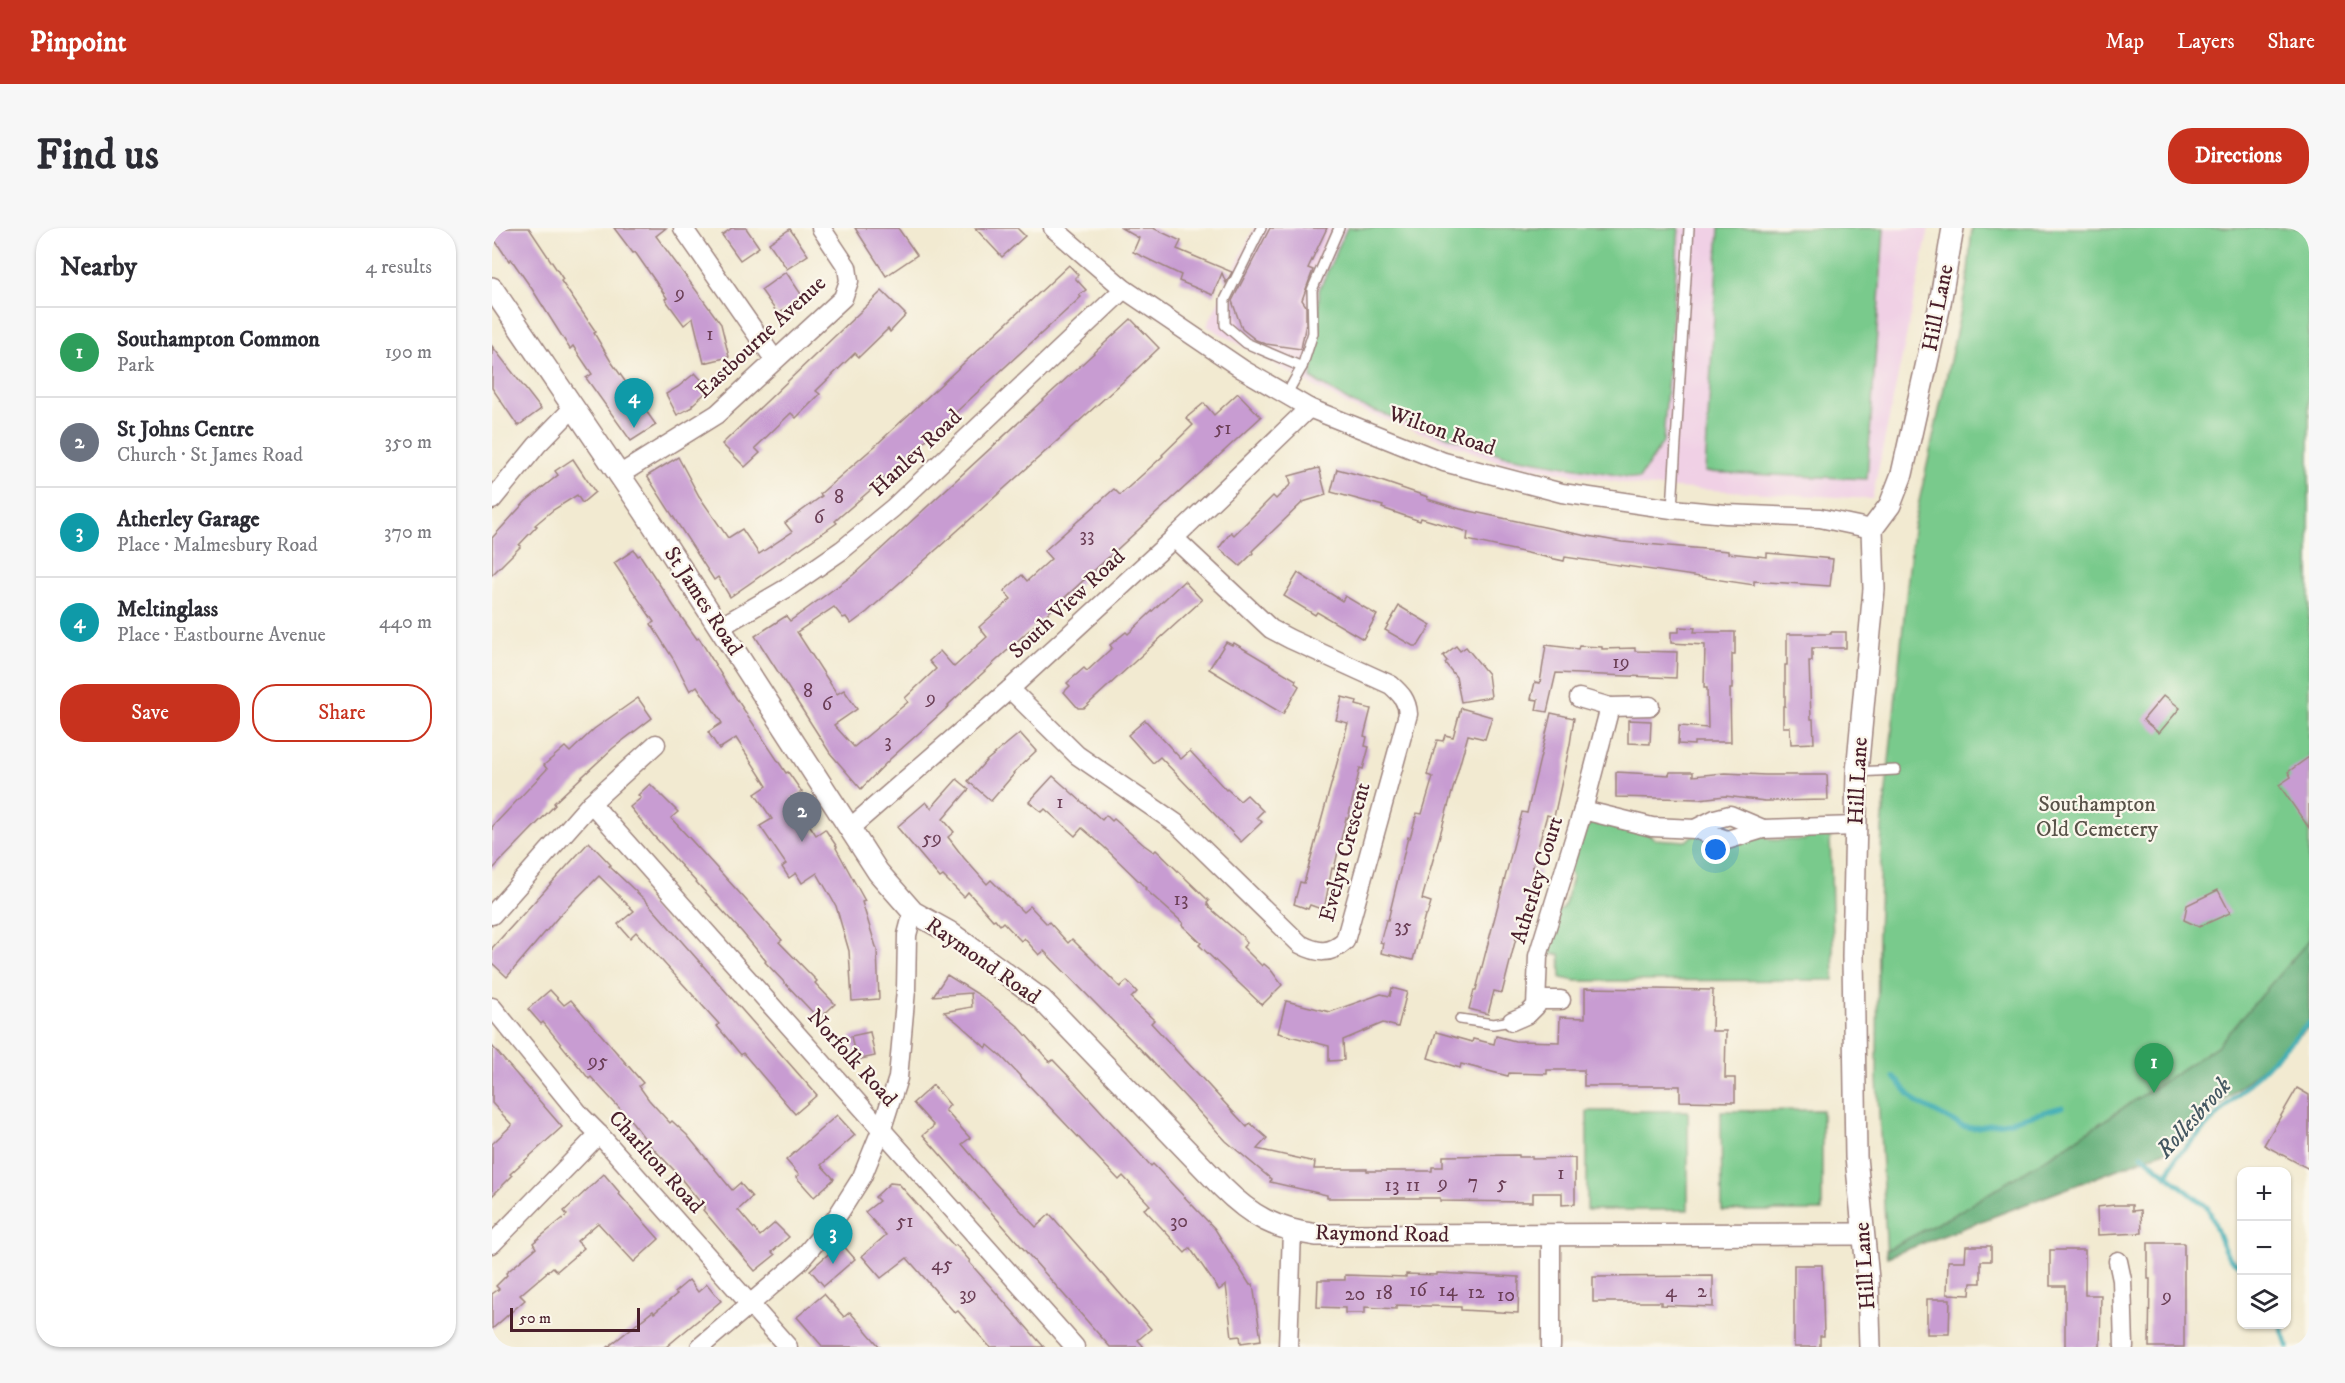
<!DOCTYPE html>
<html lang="en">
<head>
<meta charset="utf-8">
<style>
  body { margin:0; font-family:"IM FELL DW Pica",serif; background:#f7f7f7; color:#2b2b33 }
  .controls { position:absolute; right:18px; bottom:18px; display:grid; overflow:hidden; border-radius:12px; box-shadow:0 2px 4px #0004 }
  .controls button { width:54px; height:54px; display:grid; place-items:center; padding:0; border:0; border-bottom:2px solid #e1e1e2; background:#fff; color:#2b2b33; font:30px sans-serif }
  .scale { position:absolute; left:18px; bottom:15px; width:130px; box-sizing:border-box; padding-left:6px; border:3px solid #4a1f2b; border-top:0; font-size:16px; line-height:21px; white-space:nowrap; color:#4a1f2b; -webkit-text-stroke:4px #fbf7ec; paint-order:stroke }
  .you { position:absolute; left:1224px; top:622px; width:21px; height:21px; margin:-15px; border:4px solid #fff; border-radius:50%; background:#1a73e8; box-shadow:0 0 0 9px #1a73e833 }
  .badge { display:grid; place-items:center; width:39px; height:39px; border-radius:50%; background:#c8321e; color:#fff; font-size:20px; font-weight:700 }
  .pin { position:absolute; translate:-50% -50px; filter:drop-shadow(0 2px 3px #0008) }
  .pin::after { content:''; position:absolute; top:32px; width:21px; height:18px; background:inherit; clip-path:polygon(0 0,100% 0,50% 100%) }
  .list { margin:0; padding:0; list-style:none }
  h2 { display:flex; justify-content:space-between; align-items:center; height:78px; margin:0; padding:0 24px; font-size:26px }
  h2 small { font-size:20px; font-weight:400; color:#7c7c81 }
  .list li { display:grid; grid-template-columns:39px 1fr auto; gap:18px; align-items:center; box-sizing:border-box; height:90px; padding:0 24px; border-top:2px solid #e1e1e2 }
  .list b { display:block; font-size:22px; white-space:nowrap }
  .list p { margin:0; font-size:20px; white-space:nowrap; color:#7c7c81 }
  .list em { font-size:20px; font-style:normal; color:#7c7c81 }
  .actions { display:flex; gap:12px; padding:18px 24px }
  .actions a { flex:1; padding:14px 0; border:2px solid #c8321e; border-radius:24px; text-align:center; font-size:21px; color:#c8321e }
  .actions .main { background:#c8321e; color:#fff }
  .icon { flex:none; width:33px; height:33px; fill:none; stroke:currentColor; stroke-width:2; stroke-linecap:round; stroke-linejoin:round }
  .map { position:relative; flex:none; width:1817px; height:1119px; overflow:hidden; border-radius:24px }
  header { display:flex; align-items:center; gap:36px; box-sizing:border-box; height:84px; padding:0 30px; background:#c8321e; color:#fff }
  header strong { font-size:28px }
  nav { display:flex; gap:33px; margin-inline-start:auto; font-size:21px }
  .intro { display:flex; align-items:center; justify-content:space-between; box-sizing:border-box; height:144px; padding:0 36px }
  h1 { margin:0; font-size:42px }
  .button { padding:15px 27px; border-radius:24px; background:#c8321e; color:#fff; font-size:21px; font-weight:700 }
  main { display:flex; gap:36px; padding:0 36px }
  aside { flex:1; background:#fff; border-radius:24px; box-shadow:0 2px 4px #0004 }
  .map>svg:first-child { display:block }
  .built { fill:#f0d0e5 }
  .green { fill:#79ca8c; stroke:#62745c; stroke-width:1.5 }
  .forest { fill:#62ae78; stroke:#566652; stroke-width:1.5 }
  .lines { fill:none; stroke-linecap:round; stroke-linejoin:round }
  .stream { stroke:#3bacb3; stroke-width:5 }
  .building { fill:#c89cd2 }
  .service-casing { stroke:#9e847e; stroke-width:12 }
  .minor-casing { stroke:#9e847e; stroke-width:21 }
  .tertiary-casing { stroke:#9e847e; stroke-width:24 }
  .service { stroke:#fff; stroke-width:9 }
  .minor { stroke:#fff; stroke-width:18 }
  .tertiary { stroke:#fff; stroke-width:21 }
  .labels { text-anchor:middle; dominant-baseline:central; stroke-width:4.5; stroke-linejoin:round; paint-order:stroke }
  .number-label { font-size:20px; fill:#6a3e55 }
  .street-label { font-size:22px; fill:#4a1f2b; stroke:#fbf7ec }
  .park-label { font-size:22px; fill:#585248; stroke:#fbf7ec }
  .water-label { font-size:24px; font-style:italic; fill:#445761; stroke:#fbf7ec }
</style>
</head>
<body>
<header>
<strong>Pinpoint</strong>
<nav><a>Map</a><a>Layers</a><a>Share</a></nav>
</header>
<div class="intro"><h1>Find us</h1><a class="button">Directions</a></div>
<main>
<aside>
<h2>Nearby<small>4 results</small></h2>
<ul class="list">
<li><span class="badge" style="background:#2e9e5b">1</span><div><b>Southampton Common</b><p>Park</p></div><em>190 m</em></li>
<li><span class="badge" style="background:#6b7280">2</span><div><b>St Johns Centre</b><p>Church · St James Road</p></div><em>350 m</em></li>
<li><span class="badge" style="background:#0f9aa8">3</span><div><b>Atherley Garage</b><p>Place · Malmesbury Road</p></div><em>370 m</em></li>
<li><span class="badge" style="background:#0f9aa8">4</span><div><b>Meltinglass</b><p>Place · Eastbourne Avenue</p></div><em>440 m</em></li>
</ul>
<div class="actions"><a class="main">Save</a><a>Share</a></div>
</aside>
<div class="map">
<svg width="1817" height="1119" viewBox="0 0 1817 1119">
  <rect width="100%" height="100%" fill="#fbf7ec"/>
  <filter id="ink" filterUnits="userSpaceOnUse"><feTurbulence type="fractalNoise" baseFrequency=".0167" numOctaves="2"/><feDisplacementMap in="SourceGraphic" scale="12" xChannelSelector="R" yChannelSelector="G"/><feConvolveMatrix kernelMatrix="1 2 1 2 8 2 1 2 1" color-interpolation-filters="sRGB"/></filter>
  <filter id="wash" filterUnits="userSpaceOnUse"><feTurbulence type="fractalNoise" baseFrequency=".008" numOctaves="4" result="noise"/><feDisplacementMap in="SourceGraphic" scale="24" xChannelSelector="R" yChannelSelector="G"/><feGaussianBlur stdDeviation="1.35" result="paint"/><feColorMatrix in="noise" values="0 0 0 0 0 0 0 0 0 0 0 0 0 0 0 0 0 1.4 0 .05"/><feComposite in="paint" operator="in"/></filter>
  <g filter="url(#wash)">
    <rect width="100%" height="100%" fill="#f2ead1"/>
    <polygon class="built" points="762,0 1437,0 1380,271 1148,258 1006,233 859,179 715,98"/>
    <g class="green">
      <polygon points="855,0 1187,0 1171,214 1147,251 1011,227 862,176 819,150 827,105 827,62"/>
      <polygon points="1227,0 1392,0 1375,251 1213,244"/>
      <polygon points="1480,0 1817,0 1817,799 1675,922 1395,1029 1385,850 1386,707 1390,601 1421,301 1475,55"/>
      <polygon points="1101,593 1154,604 1163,611 1194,613 1202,606 1269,606 1279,612 1313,612 1317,607 1338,607 1342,752 1085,753 1069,750 1068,726 1052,727 1064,685 1072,680 1080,650 1077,641 1094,600"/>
      <polygon points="1330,882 1330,983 1230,983 1229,883"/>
      <rect x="1095" y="883" width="101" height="99"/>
    </g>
    <polygon class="forest" points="1817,712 1817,799 1675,922 1395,1029 1394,1022 1463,986 1563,925 1725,818"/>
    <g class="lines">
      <g class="stream">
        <polyline points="1402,849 1424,874 1470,898 1480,900 1515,894 1570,879"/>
        <path d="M1650,927L1715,979C1727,997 1727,1031 1750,1038"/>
        <polyline points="1675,948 1684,929 1817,795"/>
        <polyline points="1788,1096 1796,1119"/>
      </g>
    </g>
    <g id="blocks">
      <g class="building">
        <polygon points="0,0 37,0 71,51 69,53 104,104 102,105 118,132 164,197 139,213 94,150 100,146 81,118 78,121 40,61 19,31 17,33 0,8"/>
        <polygon points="122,0 174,0 164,8 229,96 237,129 212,135 201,90 192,97 173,71 175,70 143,24 141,25"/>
        <polygon points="240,0 254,0 267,19 248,32 230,7"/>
        <polygon points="363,0 406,0 425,27 394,48"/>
        <polygon points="483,0 525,0 533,8 510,29"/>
        <polygon points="629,0 661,0 689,13 685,21 740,44 734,55 730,45 721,67 687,53 689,47 641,24 647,10"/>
        <polygon points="778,0 835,0 816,40 821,42 810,72 814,78 814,95 809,121 774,116 764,112 750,101 740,73"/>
        <polygon points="298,1 316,27 295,41 277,15"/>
        <polygon points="577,37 586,47 583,50 594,62 587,67 589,69 398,245 343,293 345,295 238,369 226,349 222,352 155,248 186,229 207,268 236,310 250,301 267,326 300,304 293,295 330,268 328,266 383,218"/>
        <polygon points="294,44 311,69 286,86 269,62"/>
        <polygon points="390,63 414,87 398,104 396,101 367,129 363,125 324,163 328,166 304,190 299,185 263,220 268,225 253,239 230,216"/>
        <polygon points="639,91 667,120 644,142 375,384 359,396 354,389 351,390 342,379 305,404 345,466 352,462 365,481 342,497 362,519 416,474 413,470 444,441 437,433 448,423 462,439 495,409 487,399 519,371 512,363 530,347 535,353 559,331 552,323 622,261 628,267 671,228 670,227 701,197 694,190 712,175 722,187 746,165 769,189 456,477 457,478 398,531 369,561 338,525 263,408 294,388 298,393 361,347"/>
        <polygon points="0,118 49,181 26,198 0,160"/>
        <polygon points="203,145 218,161 200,177 200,179 185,187 174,166 186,159"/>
        <polygon points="81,231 103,264 90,275 85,267 61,282 43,297 45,298 27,317 29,318 0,347 0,310 34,273 66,247 63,243"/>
        <polygon points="827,240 834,267 811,274 760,323 761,325 748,338 727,320 739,304 742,307 781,268 784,271 799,256 797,248"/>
        <polygon points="845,241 883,251 936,269 935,271 968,281 1090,307 1130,314 1236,323 1236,325 1275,329 1275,325 1341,331 1338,358 1262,353 1262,357 1073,329 1072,333 975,312 976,304 929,290 928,293 890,280 891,278 839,264"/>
        <polygon points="142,322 146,328 148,327 183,380 205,411 207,410 238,461 294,545 296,544 310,564 300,570 324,607 333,601 345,619 344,620 373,673 370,674 385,722 387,771 360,773 357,723 344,678 325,645 310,655 304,645 297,650 290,639 294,636 268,598 280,591 263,566 275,558 244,510 227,521 216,504 230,495 205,458 198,463 182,432 159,396 162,394 122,335"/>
        <polygon points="806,345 850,373 853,368 885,387 871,411 825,384 823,387 792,368"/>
        <polygon points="692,353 710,372 592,480 586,480 572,464 578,458 575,455 592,440 595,443 620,420 618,417 634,404 636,406"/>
        <polygon points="907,378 939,397 926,418 921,418 893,402"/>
        <polygon points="1187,399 1203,400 1202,404 1243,404 1243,426 1240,426 1240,461 1238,461 1239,514 1202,514 1202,517 1186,516 1187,498 1216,500 1215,460 1212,460 1213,417 1179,415 1179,404 1187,404"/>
        <polygon points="1339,404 1354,404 1354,420 1320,420 1320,433 1317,433 1319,491 1321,491 1322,515 1299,516 1298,499 1291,499 1291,478 1293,478 1293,437 1295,437 1295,406 1339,406"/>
        <polygon points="734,414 740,417 742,415 804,452 803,455 807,458 791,486 717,441"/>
        <polygon points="1054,417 1086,421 1087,418 1110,419 1110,421 1143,420 1143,423 1185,424 1184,450 1064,445 1055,484 1044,482 1046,472 1039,471 1043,454 1048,455"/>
        <polygon points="964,418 968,423 974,419 996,446 999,469 969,474 964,449 953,435 955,433 951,428"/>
        <polygon points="1672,467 1688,480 1667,505 1651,492"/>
        <polygon points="850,469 865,473 864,477 879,481 872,508 875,509 873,518 877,519 871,541 868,540 856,591 854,590 842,641 840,640 832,682 818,677 816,681 802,676 808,654 812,655 856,495 844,492"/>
        <polygon points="146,470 160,490 121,520 62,575 63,577 0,642 0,599 55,541 52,537 73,519 78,524 102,501"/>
        <polygon points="969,480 1000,489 993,511 976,507 930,671 939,674 935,687 933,687 921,732 889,725 891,715 888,714 894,692 896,692 916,609 918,610 925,585 930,586 941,549 935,547 945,512 951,513 953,507 961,509"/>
        <polygon points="1059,485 1082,490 1078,516 1062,589 1055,587 1040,641 1048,643 1041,670 1038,669 1027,711 1024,710 1010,765 1002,763 996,786 977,781 982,762 984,762 1030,584 1035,585"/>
        <polygon points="653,492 689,531 698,523 734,562 735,561 748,573 755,567 771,583 765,589 770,594 749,614 668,529 661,535 636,507"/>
        <polygon points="1136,492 1159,493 1158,516 1136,515"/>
        <polygon points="528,505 544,523 521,545 522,546 499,573 476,553 494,533"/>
        <polygon points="1817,529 1817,600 1787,557 1799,549 1796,544"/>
        <polygon points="1124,544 1177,547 1178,544 1201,544 1201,548 1233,545 1273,547 1335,547 1336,572 1273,573 1233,568 1207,571 1124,569"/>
        <polygon points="561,548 610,592 614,587 620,593 622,591 652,617 662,624 664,622 717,673 715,675 718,680 752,710 751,711 755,715 751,719 770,738 772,736 779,742 790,757 770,777 707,717 709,715 690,697 691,695 653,661 654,660 612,619 590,600 583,608 553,581 550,584 537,574"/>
        <polygon points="465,551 477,561 451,591 462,604 456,609 472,630 495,656 499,652 531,684 538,678 555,696 557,694 576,715 580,711 628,759 635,753 645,764 639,770 662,792 659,795 755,899 758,895 775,910 765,921 823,934 822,941 875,941 875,943 940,943 940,939 951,939 951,928 1027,927 1027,929 1040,929 1040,931 1083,930 1083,976 1070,977 1070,965 1041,965 1041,974 948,973 948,970 835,970 835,967 778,954 779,951 734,913 657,830 552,723 547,727 532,710 529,713 511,694 508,697 503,691 501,692 476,664 472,669 451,648 448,650 405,599 434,574 439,580"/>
        <polygon points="158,556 186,584 179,590 265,684 290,712 287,714 325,753 323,755 343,776 327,791 273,734 274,733 250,704 161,607 138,579 149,570 146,567"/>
        <polygon points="97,614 119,637 117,638 154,673 325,867 303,886 251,825 249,827 225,798 227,796 144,704 138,710 126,696 142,683 107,648 67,688 15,749 0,735 0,720"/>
        <polygon points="1726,662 1738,685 1707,699 1692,692 1695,677"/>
        <polygon points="455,747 489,768 526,798 558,834 561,832 586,858 659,938 661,936 723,1001 758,1057 761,1056 769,1112 749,1115 748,1108 740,1109 734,1057 727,1062 698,1020 693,1025 652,981 658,977 631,948 627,952 509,828 496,817 494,820 465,794 452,784 480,779 479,765 441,768"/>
        <polygon points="900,760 915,764 906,799 891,795 851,812 852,832 837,833 837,818 786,805 794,773 838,784 889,766 898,768"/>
        <polygon points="1093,760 1221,762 1220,803 1234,803 1233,850 1243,850 1243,874 1188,873 1188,858 1092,858 1092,842 1055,842 1055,846 1017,845 1016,848 969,836 968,840 936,830 944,804 980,814 981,811 1002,816 1004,808 1023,813 1067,814 1068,789 1093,790"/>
        <polygon points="58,762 72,777 79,772 151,855 147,858 157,872 178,895 180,893 195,907 240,962 248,955 260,969 246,982 268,1008 283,995 297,1009 280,1024 283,1027 263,1043 211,982 213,980 181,941 156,915 141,895 99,849 97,851 51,794 49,796 36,781"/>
        <polygon points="378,804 383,828 364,832 359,808"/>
        <polygon points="0,818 70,899 18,946 20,948 0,968 0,916 20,897 0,875"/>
        <polygon points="441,857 458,877 453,882 478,910 470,916 502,954 544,999 558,986 659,1101 646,1112 652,1119 618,1119 431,907 442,898 421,875"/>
        <polygon points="1805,860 1817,867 1817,941 1772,917"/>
        <polygon points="345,887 363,907 329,937 342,951 322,969 304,949 307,947 294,932"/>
        <polygon points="112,946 128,965 127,966 167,1011 142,1034 106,995 85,1013 92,1020 65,1043 61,1039 28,1067 33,1072 0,1101 0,1066 7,1061 4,1058 15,1047 14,1045 44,1020 41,1015 75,987 72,983"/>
        <polygon points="398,955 407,956 462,1018 464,1017 478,1033 477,1034 552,1119 498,1119 466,1083 463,1085 415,1030 389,1050 370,1028 394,1007 373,984 387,973 383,969"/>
        <polygon points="1623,977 1640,977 1640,983 1649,982 1650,1005 1606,1007 1605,979"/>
        <polygon points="349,1015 363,1031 332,1058 318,1042"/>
        <polygon points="1656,1015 1692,1015 1692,1119 1657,1119 1658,1051 1656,1051"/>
        <polygon points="1474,1018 1499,1018 1499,1033 1489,1033 1489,1055 1479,1055 1478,1067 1455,1066 1456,1033 1473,1033"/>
        <polygon points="1558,1022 1593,1022 1593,1067 1609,1067 1608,1119 1573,1119 1573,1058 1558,1058"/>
        <polygon points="1302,1037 1330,1037 1332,1108 1328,1108 1328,1119 1302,1119"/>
        <polygon points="945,1045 1027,1049 1026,1085 969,1082 969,1079 904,1077 904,1081 873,1079 873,1085 853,1085 853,1080 825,1079 826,1052 853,1052 853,1047 914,1049 914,1046 945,1047"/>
        <polygon points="1221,1048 1221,1079 1169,1077 1169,1074 1101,1074 1101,1049"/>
        <polygon points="197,1052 206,1064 215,1056 229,1073 174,1119 116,1119 161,1083 162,1085 185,1066 183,1064"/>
        <polygon points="332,1066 352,1089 358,1084 388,1119 331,1119 305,1089"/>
        <polygon points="1435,1071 1458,1071 1457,1106 1435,1106"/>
      </g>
    </g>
  </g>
  <g filter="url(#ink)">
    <use href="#blocks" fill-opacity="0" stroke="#9e847e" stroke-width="1.5"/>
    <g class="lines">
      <defs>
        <g id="service">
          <polyline points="769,0 733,72 733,97 754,115 810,139 821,105 820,62 847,0"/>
          <polyline points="794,167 810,139"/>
          <polyline points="1180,281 1197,0"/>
          <polyline points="1365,544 1404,542"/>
          <polyline points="968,791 1001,796 1020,793"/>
        </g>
        <g id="minor">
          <polyline points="191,0 282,131"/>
          <polyline points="561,0 632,61 750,141 817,180 952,234 1070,265 1180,281 1234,286 1328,290 1380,301"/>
          <polyline points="127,247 225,186 351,70 357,53 355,39 329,0"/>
          <polyline points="0,272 45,217 82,179"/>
          <polyline points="228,399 295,360 350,322 401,280 632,61"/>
          <path d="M518,461L585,527L685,596L808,716C825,725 838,727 853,713L916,486C915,472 909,466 899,457L798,411L779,401L682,310"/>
          <polyline points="1087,470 1118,479 1158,478"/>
          <polyline points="99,575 583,1119"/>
          <polyline points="1091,582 1160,599 1203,601 1235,612 1271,601 1364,598"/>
          <polyline points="358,600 518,461 682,310 817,180"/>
          <polyline points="1203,601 1223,591 1238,587 1271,601"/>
          <polyline points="0,687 99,575 164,516"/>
          <polyline points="1046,772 1069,772"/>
          <polyline points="0,779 89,888 107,906 296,1119"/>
          <polyline points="1020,793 1036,786 1044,778 1046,728 1091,582 1118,479"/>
          <polyline points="0,1016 107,906"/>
          <polyline points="1626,1033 1630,1052 1632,1119"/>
          <polyline points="208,1119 307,1034 344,990 370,949 390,900 406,850 414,762 415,707 421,684"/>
          <polyline points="796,1119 800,1003"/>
          <polyline points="1059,1119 1059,1008"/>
        </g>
        <g id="tertiary">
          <path d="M0,60L152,283L386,644L421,684L457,704L550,772L730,959C760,989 783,1001 825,1007L1371,1006"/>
          <polyline points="1378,1119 1376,1051 1364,929 1361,728 1365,544 1382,361 1380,301 1398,277 1410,246 1447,81 1461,0"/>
        </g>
      </defs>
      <use href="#service" class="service-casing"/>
      <use href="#minor" class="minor-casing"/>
      <use href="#tertiary" class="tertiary-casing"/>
      <use href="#service" class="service"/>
      <use href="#minor" class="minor"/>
      <use href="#tertiary" class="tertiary"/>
    </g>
  </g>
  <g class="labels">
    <g class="number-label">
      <text x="188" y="65">9</text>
      <text x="218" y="106">1</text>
      <text x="731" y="200">51</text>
      <text x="347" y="269">8</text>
      <text x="327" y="289">6</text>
      <text x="595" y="307">33</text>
      <text x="1129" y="434">19</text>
      <text x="316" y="463">8</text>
      <text x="439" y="470">9</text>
      <text x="335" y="476">6</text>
      <text x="396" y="513">3</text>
      <text x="568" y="574">1</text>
      <text x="440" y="610">59</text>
      <text x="689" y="671">13</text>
      <text x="911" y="698">35</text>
      <text x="106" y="833">95</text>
      <text x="1069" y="945">1</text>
      <text x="981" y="954">7</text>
      <text x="951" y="955">9</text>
      <text x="1010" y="955">5</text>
      <text x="900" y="957">13</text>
      <text x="921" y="957">11</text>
      <text x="413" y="993">51</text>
      <text x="687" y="993">30</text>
      <text x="450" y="1036">45</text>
      <text x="926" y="1062">16</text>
      <text x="956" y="1062">14</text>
      <text x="1179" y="1063">4</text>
      <text x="1210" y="1063">2</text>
      <text x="984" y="1064">12</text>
      <text x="892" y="1065">18</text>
      <text x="476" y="1066">39</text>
      <text x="863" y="1066">20</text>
      <text x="1014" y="1067">10</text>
      <text x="1675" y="1068">9</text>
    </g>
    <g class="street-label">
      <text transform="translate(1446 80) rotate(-79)">Hill Lane</text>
      <text transform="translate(269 109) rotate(-43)">Eastbourne Avenue</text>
      <text transform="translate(950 203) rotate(19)">Wilton Road</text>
      <text transform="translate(424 225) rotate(-43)">Hanley Road</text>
      <text transform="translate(211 373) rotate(57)">St James Road</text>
      <text transform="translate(575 376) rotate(-43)">South View Road</text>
      <text transform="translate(1366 553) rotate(-87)">Hill Lane</text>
      <text transform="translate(853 624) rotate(-75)">Evelyn Crescent</text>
      <text transform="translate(1045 652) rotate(-73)">Atherley Court</text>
      <text transform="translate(491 733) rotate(35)">Raymond Road</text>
      <text transform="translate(360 830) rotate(48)">Norfolk Road</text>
      <text transform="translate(164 934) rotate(48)">Charlton Road</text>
      <text transform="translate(890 1006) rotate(1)">Raymond Road</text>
      <text transform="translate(1373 1038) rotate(-94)">Hill Lane</text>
    </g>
    <g class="park-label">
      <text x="1605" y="576">Southampton<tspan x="1605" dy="25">Old Cemetery</tspan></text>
    </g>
    <g class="water-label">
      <text transform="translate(1702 890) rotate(-48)">Rollesbrook</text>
    </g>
  </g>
</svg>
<div class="controls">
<button>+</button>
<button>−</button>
<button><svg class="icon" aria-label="layers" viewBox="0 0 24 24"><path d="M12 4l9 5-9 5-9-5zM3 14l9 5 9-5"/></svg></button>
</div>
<div class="scale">50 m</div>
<div class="you"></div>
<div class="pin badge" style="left:1662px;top:865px;background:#2e9e5b">1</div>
<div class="pin badge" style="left:310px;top:614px;background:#6b7280">2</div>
<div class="pin badge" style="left:341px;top:1036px;background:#0f9aa8">3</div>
<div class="pin badge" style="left:142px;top:200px;background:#0f9aa8">4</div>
</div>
</main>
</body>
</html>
